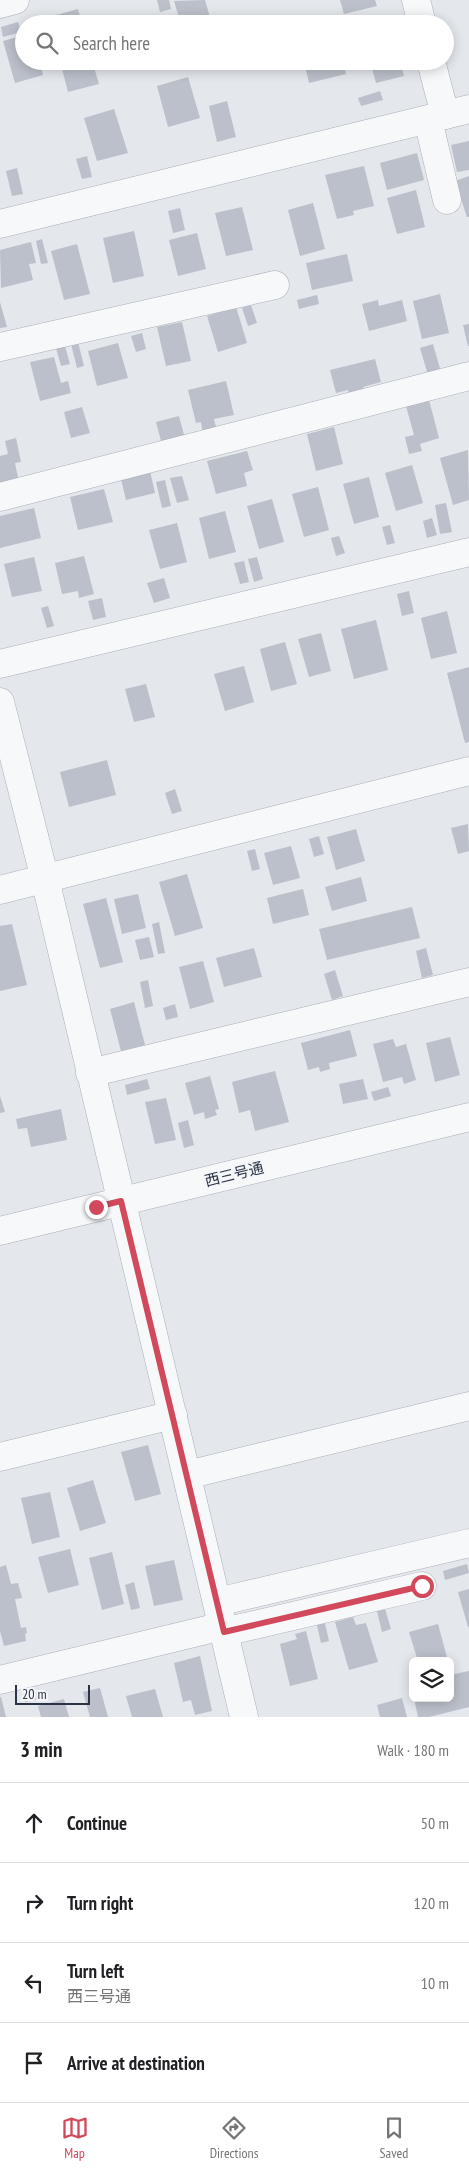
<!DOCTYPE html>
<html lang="en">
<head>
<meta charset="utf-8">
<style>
  body { margin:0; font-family:"PT Sans Narrow","Noto Sans JP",sans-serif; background:#f2f2f2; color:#202124 }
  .controls { position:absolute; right:15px; bottom:15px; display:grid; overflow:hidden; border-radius:8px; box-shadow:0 2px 12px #0003 }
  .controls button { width:45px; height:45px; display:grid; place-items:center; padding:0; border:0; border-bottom:1px solid #e0e0e0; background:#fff; color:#202124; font:25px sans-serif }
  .scale { position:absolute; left:15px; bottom:12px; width:75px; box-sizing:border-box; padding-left:5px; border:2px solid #2b3445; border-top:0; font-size:14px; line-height:18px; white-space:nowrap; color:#2b3445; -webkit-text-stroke:4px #f4f6f9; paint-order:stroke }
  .stop { position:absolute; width:15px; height:15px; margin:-11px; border:4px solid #d1495b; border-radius:50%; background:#fff }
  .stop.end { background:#d1495b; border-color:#fff; box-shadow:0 1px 5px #0008 }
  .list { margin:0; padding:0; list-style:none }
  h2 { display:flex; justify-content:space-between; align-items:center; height:65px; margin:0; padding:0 20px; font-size:21px }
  h2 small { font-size:16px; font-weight:400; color:#757577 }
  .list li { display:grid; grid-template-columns:32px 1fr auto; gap:15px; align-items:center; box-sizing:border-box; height:80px; padding:0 20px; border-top:1px solid #e0e0e0 }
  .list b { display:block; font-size:19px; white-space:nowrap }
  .list p { margin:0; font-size:16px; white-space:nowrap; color:#757577 }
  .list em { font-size:16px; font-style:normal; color:#757577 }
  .icon { flex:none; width:28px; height:28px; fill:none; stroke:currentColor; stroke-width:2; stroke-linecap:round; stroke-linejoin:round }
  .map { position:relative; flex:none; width:469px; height:1717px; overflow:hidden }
  .search { position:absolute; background:#fff; box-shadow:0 2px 12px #0003; left:15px; right:15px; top:15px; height:55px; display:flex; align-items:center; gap:12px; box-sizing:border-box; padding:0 18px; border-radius:28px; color:#757577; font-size:19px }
  .sheet { height:385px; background:#fff }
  nav { display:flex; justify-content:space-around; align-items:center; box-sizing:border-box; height:70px; border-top:1px solid #e0e0e0; background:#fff; font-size:14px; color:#757577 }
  nav a { display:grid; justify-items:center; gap:2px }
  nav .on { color:#d1495b }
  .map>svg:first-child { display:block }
  .building { fill:#bbc0ca }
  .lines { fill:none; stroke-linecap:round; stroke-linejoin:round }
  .minor-casing { stroke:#a9aeb7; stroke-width:29 }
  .minor { stroke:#f7f8fa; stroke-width:28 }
  .route { stroke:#d1495b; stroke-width:6 }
  .labels { text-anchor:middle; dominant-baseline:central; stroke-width:4; stroke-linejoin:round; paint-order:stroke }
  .street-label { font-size:15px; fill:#2b3445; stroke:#f4f6f9 }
</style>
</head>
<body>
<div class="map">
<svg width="469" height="1717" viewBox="0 0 469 1717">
  <rect width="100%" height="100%" fill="#e4e7ec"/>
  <g class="building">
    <polygon points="157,0 169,0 171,9 160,12"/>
    <polygon points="205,0 212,24 181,24 174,1"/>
    <polygon points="340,0 375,0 377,6 344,14"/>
    <polygon points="78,9 82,24 50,24 49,17"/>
    <polygon points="18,22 21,32 3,37 1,27"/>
    <polygon points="24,35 24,61 39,61 43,75 15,83 3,41"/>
    <polygon points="60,61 102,61 93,64 99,84 68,92"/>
    <polygon points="304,61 343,61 346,74 309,83"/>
    <polygon points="370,61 400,61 404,76 376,83"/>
    <polygon points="188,77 200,118 168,127 157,86"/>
    <polygon points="380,91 383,100 361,106 358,98"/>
    <polygon points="227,101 236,137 217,142 209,106"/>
    <polygon points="114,109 128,153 97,161 84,118"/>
    <polygon points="469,141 469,170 457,172 451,145"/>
    <polygon points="417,153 424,180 387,190 380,163"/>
    <polygon points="87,156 92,177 82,179 76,159"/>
    <polygon points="364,166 374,206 353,211 354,215 337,219 325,175"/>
    <polygon points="17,168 23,194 12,196 6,171"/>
    <polygon points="469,176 469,217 467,217 455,181"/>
    <polygon points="416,190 425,227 397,234 387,198"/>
    <polygon points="313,203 325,249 300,256 288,210"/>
    <polygon points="242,207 253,250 226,256 215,213"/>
    <polygon points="180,208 185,230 173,233 168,211"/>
    <polygon points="134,231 144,276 113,283 103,238"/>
    <polygon points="197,233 206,269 178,276 169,240"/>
    <polygon points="42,239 48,263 41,264 36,241"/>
    <polygon points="31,242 36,263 29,264 33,280 1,288 0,250"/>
    <polygon points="77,244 90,294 64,300 51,251"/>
    <polygon points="347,254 353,281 312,290 306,263"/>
    <polygon points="440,294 449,333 422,339 413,301"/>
    <polygon points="317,295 319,304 299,309 297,300"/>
    <polygon points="378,300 379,306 402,300 407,321 369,331 362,304"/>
    <polygon points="0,302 7,327 0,328"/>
    <polygon points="251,305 257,323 248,326 242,308"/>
    <polygon points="236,307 247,343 218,352 207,316"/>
    <polygon points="182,322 191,361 166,366 157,327"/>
    <polygon points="469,324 469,346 468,346 463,325"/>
    <polygon points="142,333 146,349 136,352 131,336"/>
    <polygon points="78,342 84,366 77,368 71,344"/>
    <polygon points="118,343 128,378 97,386 88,351"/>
    <polygon points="433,344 441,372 428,375 420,348"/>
    <polygon points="65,346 70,364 61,366 56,348"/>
    <polygon points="54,357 61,383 68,381 71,393 40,401 30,362"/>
    <polygon points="375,359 381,382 363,387 366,395 350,399 348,390 336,393 330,370"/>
    <polygon points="226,381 234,415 214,419 217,431 203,434 201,422 196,423 188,390"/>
    <polygon points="429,400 439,438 420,444 422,451 409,454 405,437 414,435 406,406"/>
    <polygon points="82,407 90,433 71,438 64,412"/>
    <polygon points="179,416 184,435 161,441 156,422"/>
    <polygon points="334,427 343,464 316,471 307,434"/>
    <polygon points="16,438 21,462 15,463 19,482 0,486 0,456 8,454 5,441"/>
    <polygon points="468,450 469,500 453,505 440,458"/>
    <polygon points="247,451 253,470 244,473 247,486 216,494 207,461"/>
    <polygon points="412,465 423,503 396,511 385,473"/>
    <polygon points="150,471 155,493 126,500 121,479"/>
    <polygon points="182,476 189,500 177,503 170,478"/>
    <polygon points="369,477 379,517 354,524 343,484"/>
    <polygon points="165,480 171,506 162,508 156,482"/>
    <polygon points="318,487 329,530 304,537 292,494"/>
    <polygon points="104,489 113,522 78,530 70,497"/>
    <polygon points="272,499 284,542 259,549 247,506"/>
    <polygon points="446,503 452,532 440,534 435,505"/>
    <polygon points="34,508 41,538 0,548 0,516"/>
    <polygon points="225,511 236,552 209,559 199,518"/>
    <polygon points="432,518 437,535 427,538 423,521"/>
    <polygon points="177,523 187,562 160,569 149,530"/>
    <polygon points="390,525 395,543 387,545 382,527"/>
    <polygon points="339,536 345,553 336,556 331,538"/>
    <polygon points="84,556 94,594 79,598 78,591 62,594 55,563"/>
    <polygon points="34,557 42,591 12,597 4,564"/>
    <polygon points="257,557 263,579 254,582 248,559"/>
    <polygon points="244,561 249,582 240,584 234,563"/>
    <polygon points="164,578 170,598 154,603 147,583"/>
    <polygon points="409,591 414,613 402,616 397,594"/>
    <polygon points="102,598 106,617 93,620 88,601"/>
    <polygon points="48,606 54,626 47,628 41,608"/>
    <polygon points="447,611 457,653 431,659 421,618"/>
    <polygon points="376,620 388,670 354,679 341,629"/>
    <polygon points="321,633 331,671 309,677 298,639"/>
    <polygon points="285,642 297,684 271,691 260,649"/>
    <polygon points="244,666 254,702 225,711 214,674"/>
    <polygon points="469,667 469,742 465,743 447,673"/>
    <polygon points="146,684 155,717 134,722 125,689"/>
    <polygon points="107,760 116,795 69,807 60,772"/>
    <polygon points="175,789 182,811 172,814 165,793"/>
    <polygon points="468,824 469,851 458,854 451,828"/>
    <polygon points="356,829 365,861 336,870 327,837"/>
    <polygon points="319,836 324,854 314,857 309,839"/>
    <polygon points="291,846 300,878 273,885 264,853"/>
    <polygon points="255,849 260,869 252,871 247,851"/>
    <polygon points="187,874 203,928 175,936 159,882"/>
    <polygon points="361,877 367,901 332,911 325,887"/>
    <polygon points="303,889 309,915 273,924 267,898"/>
    <polygon points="138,894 146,928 122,934 114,899"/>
    <polygon points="106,898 123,962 100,968 83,904"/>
    <polygon points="412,907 420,938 327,960 319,929"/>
    <polygon points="159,922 165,953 158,954 152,924"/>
    <polygon points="12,924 27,985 0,991 0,926"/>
    <polygon points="149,937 154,957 140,960 135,940"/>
    <polygon points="254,948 262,977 224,987 216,958"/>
    <polygon points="426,948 433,975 422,978 416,951"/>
    <polygon points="203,961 214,1002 190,1009 179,967"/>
    <polygon points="335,970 343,996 332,1000 324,974"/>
    <polygon points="148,980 153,1006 145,1008 140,982"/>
    <polygon points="134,1002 145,1045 121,1051 110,1009"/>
    <polygon points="175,1004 178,1017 166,1020 163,1008"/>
    <polygon points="350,1030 357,1056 329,1063 330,1069 320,1072 319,1067 308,1070 301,1043"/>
    <polygon points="450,1037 460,1075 435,1082 426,1043"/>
    <polygon points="393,1039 396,1047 406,1044 416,1080 404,1084 402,1077 383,1082 373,1044"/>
    <polygon points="275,1071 289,1122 255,1131 250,1110 239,1113 232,1082"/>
    <polygon points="210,1076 219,1109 215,1110 217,1115 205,1119 204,1112 194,1115 185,1083"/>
    <polygon points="147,1079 150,1089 127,1095 125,1085"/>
    <polygon points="363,1079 368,1099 343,1104 339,1084"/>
    <polygon points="388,1087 391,1096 374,1101 371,1092"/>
    <polygon points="0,1096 5,1112 0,1113"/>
    <polygon points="166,1098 176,1140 155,1144 145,1102"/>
    <polygon points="61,1109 67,1140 31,1147 27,1128 18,1129 16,1119"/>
    <polygon points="188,1120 194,1145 184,1148 178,1123"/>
    <polygon points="148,1445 161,1494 135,1501 121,1452"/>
    <polygon points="93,1480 106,1523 80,1531 67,1488"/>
    <polygon points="50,1492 60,1537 32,1544 21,1498"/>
    <polygon points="70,1549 79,1585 48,1593 38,1557"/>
    <polygon points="112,1552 124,1604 102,1610 89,1558"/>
    <polygon points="174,1560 183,1600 154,1606 145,1566"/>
    <polygon points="467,1564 469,1573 445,1580 443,1571"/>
    <polygon points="6,1565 11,1584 18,1583 22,1598 15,1599 21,1628 26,1627 27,1633 25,1634 26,1641 4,1646 0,1631 0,1567"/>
    <polygon points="134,1582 140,1608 131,1610 125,1585"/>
    <polygon points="469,1589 469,1627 468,1627 458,1592"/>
    <polygon points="385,1609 391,1629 382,1632 377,1611"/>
    <polygon points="353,1617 356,1625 366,1623 378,1662 349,1670 335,1622"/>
    <polygon points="324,1619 329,1641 321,1643 316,1621"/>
    <polygon points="438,1624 448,1661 418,1661 409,1632"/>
    <polygon points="306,1631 318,1679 290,1686 280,1644 297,1639 295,1634"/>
    <polygon points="200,1656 212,1711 195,1715 191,1700 183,1702 174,1663"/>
    <polygon points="469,1671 469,1707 429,1717 418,1717 414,1698 450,1698 450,1675"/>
    <polygon points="100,1688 108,1717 90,1717 83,1692"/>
    <polygon points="155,1689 163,1717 132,1717 126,1696"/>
    <polygon points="47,1690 48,1697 25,1702 24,1695"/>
    <polygon points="0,1697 1,1697 6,1717 0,1717"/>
    <polygon points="402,1698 407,1717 380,1717 377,1705"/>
    <polygon points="64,1699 69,1717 41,1717 38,1706"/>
  </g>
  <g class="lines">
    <defs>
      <g id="minor">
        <polyline points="416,0 422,24"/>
        <polyline points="0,4 15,0"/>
        <polyline points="431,61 445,115"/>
        <polyline points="428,120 447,200"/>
        <polyline points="0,224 469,109"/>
        <polyline points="0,347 275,285"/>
        <polyline points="0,497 469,376"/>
        <polyline points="0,664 469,552"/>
        <polyline points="0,702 45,879 244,1717"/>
        <polyline points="0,890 469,771"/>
        <polyline points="90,1073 469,982"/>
        <polyline points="0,1231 469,1117"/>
        <polyline points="0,1457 173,1415"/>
        <polyline points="187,1475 469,1406"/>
        <polyline points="217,1602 469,1543"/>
        <polyline points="224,1632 422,1586"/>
        <polyline points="0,1680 223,1626"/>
      </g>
    </defs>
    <use href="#minor" class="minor-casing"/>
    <use href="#minor" class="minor"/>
  </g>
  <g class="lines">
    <polyline class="route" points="96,1207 121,1201 224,1632 422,1586"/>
  </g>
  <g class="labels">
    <g class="street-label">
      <text transform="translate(234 1174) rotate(-14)">西三号通</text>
    </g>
  </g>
</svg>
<div class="controls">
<button><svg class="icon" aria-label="layers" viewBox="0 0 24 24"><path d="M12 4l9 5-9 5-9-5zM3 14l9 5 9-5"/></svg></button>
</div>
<div class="scale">20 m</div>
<div class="stop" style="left:422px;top:1586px"></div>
<div class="stop end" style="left:96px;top:1207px"></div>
<div class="search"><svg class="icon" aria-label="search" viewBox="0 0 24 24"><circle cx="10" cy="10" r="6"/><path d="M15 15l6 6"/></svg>Search here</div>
</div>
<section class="sheet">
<h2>3 min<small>Walk · 180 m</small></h2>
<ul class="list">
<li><svg class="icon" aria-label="ahead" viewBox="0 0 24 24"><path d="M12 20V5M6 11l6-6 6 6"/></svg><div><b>Continue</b></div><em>50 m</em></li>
<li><svg class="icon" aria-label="right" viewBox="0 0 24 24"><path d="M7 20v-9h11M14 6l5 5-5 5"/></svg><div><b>Turn right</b></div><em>120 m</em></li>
<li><svg class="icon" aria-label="left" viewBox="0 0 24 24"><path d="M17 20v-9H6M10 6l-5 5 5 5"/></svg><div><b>Turn left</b><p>西三号通</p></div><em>10 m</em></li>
<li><svg class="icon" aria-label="arrive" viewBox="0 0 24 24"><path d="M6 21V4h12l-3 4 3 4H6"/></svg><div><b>Arrive at destination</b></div></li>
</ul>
</section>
<nav>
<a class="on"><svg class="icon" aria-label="map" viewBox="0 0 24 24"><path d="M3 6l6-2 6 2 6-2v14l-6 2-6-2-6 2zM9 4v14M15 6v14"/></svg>Map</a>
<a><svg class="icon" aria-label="directions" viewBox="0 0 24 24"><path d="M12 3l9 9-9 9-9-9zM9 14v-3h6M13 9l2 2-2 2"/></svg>Directions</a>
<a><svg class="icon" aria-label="saved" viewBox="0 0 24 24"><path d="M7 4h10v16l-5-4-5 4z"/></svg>Saved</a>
</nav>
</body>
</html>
